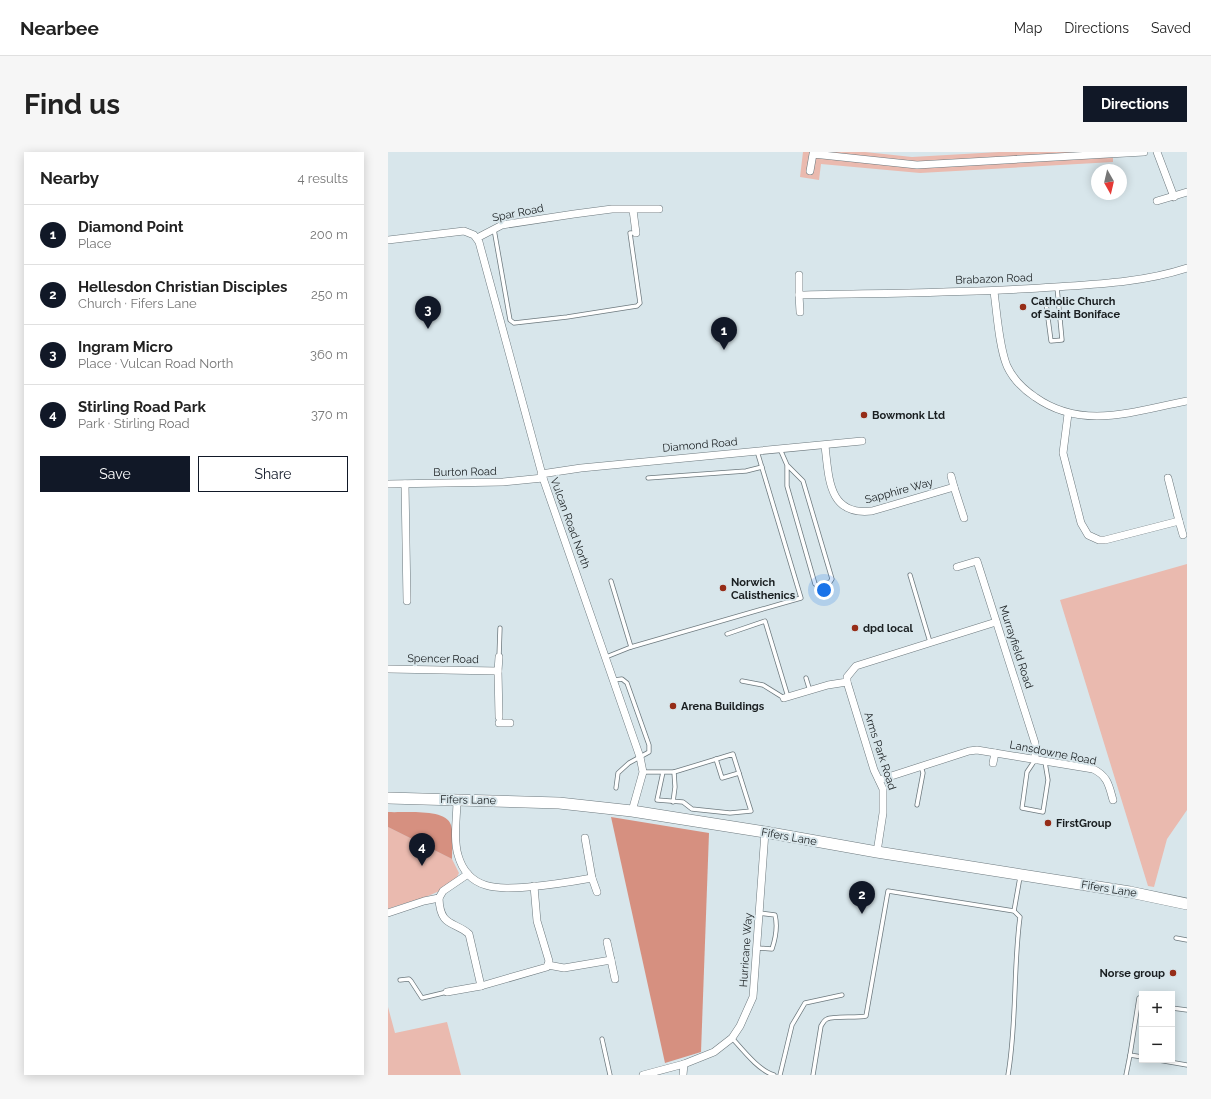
<!DOCTYPE html>
<html lang="en">
<head>
<meta charset="utf-8">
<style>
  body { margin:0; font-family:Raleway,sans-serif; background:#f6f6f6; color:#222 }
  .controls { position:absolute; right:12px; bottom:12px; display:grid; overflow:hidden; border-radius:0px; box-shadow:0 2px 10px #0003 }
  .controls button { width:36px; height:36px; display:grid; place-items:center; padding:0; border:0; border-bottom:1px solid #e0e0e0; background:#fff; color:#222; font:20px sans-serif }
  .compass { position:absolute; left:703px; top:12px; width:36px; height:36px; border-radius:50%; background:#fff; box-shadow:0 2px 10px #0003; rotate:172deg }
  .you { position:absolute; left:436px; top:438px; width:14px; height:14px; margin:-10px; border:3px solid #fff; border-radius:50%; background:#1a73e8; box-shadow:0 0 0 6px #1a73e833 }
  .badge { display:grid; place-items:center; width:26px; height:26px; border-radius:50%; background:#111827; color:#fff; font-size:13px; font-weight:700 }
  .pin { position:absolute; translate:-50% -33px; filter:drop-shadow(0 1px 2px #0008) }
  .pin::after { content:''; position:absolute; top:21px; width:14px; height:12px; background:inherit; clip-path:polygon(0 0,100% 0,50% 100%) }
  .list { margin:0; padding:0; list-style:none }
  h2 { display:flex; justify-content:space-between; align-items:center; height:52px; margin:0; padding:0 16px; font-size:17px }
  h2 small { font-size:13px; font-weight:400; color:#767676 }
  .list li { display:grid; grid-template-columns:26px 1fr auto; gap:12px; align-items:center; box-sizing:border-box; height:60px; padding:0 16px; border-top:1px solid #e0e0e0 }
  .list b { display:block; font-size:15px; white-space:nowrap }
  .list p { margin:0; font-size:13px; white-space:nowrap; color:#767676 }
  .list em { font-size:13px; font-style:normal; color:#767676 }
  .actions { display:flex; gap:8px; padding:12px 16px }
  .actions a { flex:1; padding:9px 0; border:1px solid #111827; border-radius:0px; text-align:center; font-size:14px; color:#111827 }
  .actions .main { background:#111827; color:#fff }
  .map { position:relative; flex:none; width:799px; height:923px; overflow:hidden; border-radius:0px }
  header { display:flex; align-items:center; gap:24px; box-sizing:border-box; height:56px; padding:0 20px; background:#fff; border-bottom:1px solid #e0e0e0 }
  header strong { font-size:19px }
  nav { display:flex; gap:22px; margin-inline-start:auto; font-size:14px }
  .intro { display:flex; align-items:center; justify-content:space-between; box-sizing:border-box; height:96px; padding:0 24px }
  h1 { margin:0; font-size:28px }
  .button { padding:10px 18px; border-radius:0px; background:#111827; color:#fff; font-size:14px; font-weight:700 }
  main { display:flex; gap:24px; padding:0 24px }
  aside { flex:1; background:#fff; border-radius:0px; box-shadow:0 2px 10px #0003 }
  .map>svg:first-child { display:block }
  .green { fill:#eabaaf }
  .forest { fill:#d69080 }
  .lines { fill:none; stroke-linecap:round; stroke-linejoin:round }
  .lane-casing { stroke:#6d797e; stroke-width:5 }
  .street-casing { stroke:#6d797e; stroke-width:8 }
  .secondary-casing { stroke:#6d797e; stroke-width:12 }
  .lane { stroke:#fff; stroke-width:3.5 }
  .street { stroke:#fff; stroke-width:7 }
  .secondary { stroke:#fff; stroke-width:11 }
  .poi-dot { fill:#962d18; stroke:#d8e6eb; stroke-width:1.5 }
  .labels { text-anchor:middle; dominant-baseline:central; stroke-width:4; stroke-linejoin:round; paint-order:stroke }
  .street-label { font-size:11px; fill:#191e20; stroke:#d8e6eb }
  .poi-label { font-size:11px; font-weight:bold; fill:#191e20; stroke:#d8e6eb; text-anchor:start }
</style>
</head>
<body>
<header>
<strong>Nearbee</strong>
<nav><a>Map</a><a>Directions</a><a>Saved</a></nav>
</header>
<div class="intro"><h1>Find us</h1><a class="button">Directions</a></div>
<main>
<aside>
<h2>Nearby<small>4 results</small></h2>
<ul class="list">
<li><span class="badge">1</span><div><b>Diamond Point</b><p>Place</p></div><em>200 m</em></li>
<li><span class="badge">2</span><div><b>Hellesdon Christian Disciples</b><p>Church · Fifers Lane</p></div><em>250 m</em></li>
<li><span class="badge">3</span><div><b>Ingram Micro</b><p>Place · Vulcan Road North</p></div><em>360 m</em></li>
<li><span class="badge">4</span><div><b>Stirling Road Park</b><p>Park · Stirling Road</p></div><em>370 m</em></li>
</ul>
<div class="actions"><a class="main">Save</a><a>Share</a></div>
</aside>
<div class="map">
<svg width="799" height="923" viewBox="0 0 799 923">
  <rect width="100%" height="100%" fill="#d8e6eb"/>
  <g class="green">
    <polygon points="415,0 477,0 524,5 611,0 747,0 725,3 725,10 532,21 433,12 431,28 412,25"/>
    <polygon points="799,412 799,658 779,687 766,735 760,734 672,448"/>
    <path d="M0,675L64,707L71,721C63,742 20,749 0,757Z"/>
    <polygon points="0,855 7,881 59,870 73,923 0,923"/>
  </g>
  <g class="forest">
    <path d="M0,660C16,661 58,656 63,673C66,682 64,697 64,707L0,675Z"/>
    <polygon points="223,665 321,681 313,900 277,911"/>
  </g>
  <g class="lines">
    <defs>
      <g id="lane">
        <polyline points="106,77 122,168 126,171 179,165 249,154 252,151 242,81 248,81"/>
        <polyline points="669,135 674,188 663,189 658,151 670,150"/>
        <polyline points="392,297 399,313 399,334 427,432 431,434 442,430 444,427 415,329 399,313"/>
        <polyline points="260,326 358,319 374,315"/>
        <polyline points="522,423 542,490"/>
        <polyline points="223,429 243,495 413,446 369,299"/>
        <polyline points="339,482 377,469 400,545"/>
        <polyline points="111,505 112,476"/>
        <polyline points="218,505 243,495"/>
        <polyline points="418,526 422,539"/>
        <polyline points="226,528 234,527 239,531 261,593 261,600 241,611 230,621 228,636"/>
        <polyline points="354,529 375,533 396,546"/>
        <polyline points="328,607 334,626 351,621"/>
        <polyline points="647,608 639,620 634,656 655,660 660,628 657,610"/>
        <polyline points="255,620 286,620 345,602 363,659 342,661 304,657 295,650 269,648 275,620"/>
        <polyline points="285,650 287,635 286,620"/>
        <polyline points="529,653 535,621 533,614"/>
        <polyline points="626,759 632,725"/>
        <polyline points="788,786 799,788"/>
        <path d="M369,796L384,797C388,785 390,775 387,763L371,761"/>
        <polyline points="12,828 21,827 23,829 34,846 59,840"/>
        <polyline points="751,846 742,903 754,905"/>
        <polyline points="784,856 799,858"/>
        <path d="M344,886C354,897 371,919 386,923"/>
        <polyline points="214,887 222,923"/>
        <polyline points="770,908 799,913"/>
        <polyline points="392,923 404,873 417,851 454,843"/>
        <path d="M425,923L433,874C435,871 436,868 439,867C445,864 469,866 478,864L500,739L626,759L632,765C625,817 629,871 620,923"/>
        <polyline points="738,923 742,903"/>
      </g>
      <g id="street">
        <polyline points="769,0 786,45"/>
        <polyline points="422,19 425,2 529,13 756,0"/>
        <polyline points="769,49 799,40"/>
        <polyline points="245,58 248,81"/>
        <polyline points="89,86 114,73 186,62 224,57 271,57"/>
        <polyline points="0,88 76,79 86,83 91,90 155,326 252,605 255,620 244,659"/>
        <polyline points="411,123 411,143"/>
        <path d="M606,140C609,161 611,195 619,214C625,227 635,237 647,245C695,279 746,259 799,249"/>
        <path d="M412,160L411,143C496,141 582,141 667,135C711,132 756,130 799,116"/>
        <polyline points="680,262 675,301 693,371 700,383 711,388 717,388 791,369 795,383"/>
        <path d="M437,294C441,326 440,364 484,359L566,335L576,366"/>
        <polyline points="153,322 193,316 474,289"/>
        <polyline points="563,324 566,335"/>
        <polyline points="780,326 791,369"/>
        <polyline points="0,332 115,330 155,326"/>
        <polyline points="17,332 19,449"/>
        <polyline points="569,415 589,409 647,591 647,608"/>
        <polyline points="0,517 110,519 111,505"/>
        <polyline points="110,519 111,565"/>
        <polyline points="459,530 486,618 495,637 495,661 489,700"/>
        <polyline points="396,546 440,533 459,530 459,525 468,514 608,470"/>
        <polyline points="111,571 122,571"/>
        <polyline points="605,611 607,601"/>
        <path d="M491,628L581,599L589,598L705,617C720,624 721,634 725,648"/>
        <path d="M69,648C69,665 65,687 70,703C80,739 111,737 140,735C163,733 182,730 204,726L209,740"/>
        <polyline points="197,686 204,726"/>
        <path d="M51,746C52,776 67,769 81,782L93,834"/>
        <polyline points="0,761 36,749 51,746 55,739 80,722"/>
        <polyline points="219,790 223,808"/>
        <polyline points="160,813 176,816 223,808 227,827"/>
        <polyline points="59,840 93,834 159,815 161,809 149,769 146,734"/>
        <polyline points="255,923 296,912 326,900 344,886 352,874 365,845 377,680"/>
        <polyline points="295,923 296,912"/>
      </g>
      <polyline id="secondary" points="0,646 171,651 244,659 377,680 489,700 742,740 799,752"/>
    </defs>
    <use href="#lane" class="lane-casing"/>
    <use href="#street" class="street-casing"/>
    <use href="#secondary" class="secondary-casing"/>
    <use href="#lane" class="lane"/>
    <use href="#street" class="street"/>
    <use href="#secondary" class="secondary"/>
  </g>
  <g class="poi-dot">
    <circle cx="635" cy="155" r="4"/>
    <circle cx="476" cy="263" r="4"/>
    <circle cx="335" cy="436" r="4"/>
    <circle cx="467" cy="476" r="4"/>
    <circle cx="285" cy="554" r="4"/>
    <circle cx="660" cy="671" r="4"/>
    <circle cx="785" cy="821" r="4"/>
  </g>
  <g class="labels">
    <g class="street-label">
      <text transform="translate(130 61) rotate(-11)">Spar Road</text>
      <text transform="translate(606 127) rotate(-2)">Brabazon Road</text>
      <text transform="translate(312 293) rotate(-5)">Diamond Road</text>
      <text transform="translate(77 320) rotate(-1)">Burton Road</text>
      <text transform="translate(511 339) rotate(-15)">Sapphire Way</text>
      <text transform="translate(182 371) rotate(70)">Vulcan Road North</text>
      <text transform="translate(628 495) rotate(72)">Murrayfield Road</text>
      <text transform="translate(55 507) rotate(1)">Spencer Road</text>
      <text transform="translate(492 599) rotate(72)">Arms Park Road</text>
      <text transform="translate(665 601) rotate(11)">Lansdowne Road</text>
      <text transform="translate(80 648) rotate(1)">Fifers Lane</text>
      <text transform="translate(401 685) rotate(10)">Fifers Lane</text>
      <text transform="translate(721 737) rotate(9)">Fifers Lane</text>
      <text transform="translate(358 798) rotate(-86)">Hurricane Way</text>
    </g>
    <g class="poi-label">
      <text x="643" y="149">Catholic Church<tspan x="643" dy="13">of Saint Boniface</tspan></text>
      <text x="484" y="263">Bowmonk Ltd</text>
      <text x="343" y="430">Norwich<tspan x="343" dy="13">Calisthenics</tspan></text>
      <text x="475" y="476">dpd local</text>
      <text x="293" y="554">Arena Buildings</text>
      <text x="668" y="671">FirstGroup</text>
      <text x="777" y="821" text-anchor="end">Norse group</text>
    </g>
  </g>
</svg>
<div class="controls">
<button>+</button>
<button>−</button>
</div>
<svg class="compass" viewBox="-18 -18 36 36"><path d="M0-13l5 13h-10z" fill="#e53935"/><path d="M0 13l5-13h-10z" fill="#767676"/></svg>
<div class="you"></div>
<div class="pin badge" style="left:336px;top:198px">1</div>
<div class="pin badge" style="left:474px;top:762px">2</div>
<div class="pin badge" style="left:40px;top:177px">3</div>
<div class="pin badge" style="left:34px;top:714px">4</div>
</div>
</main>
</body>
</html>
